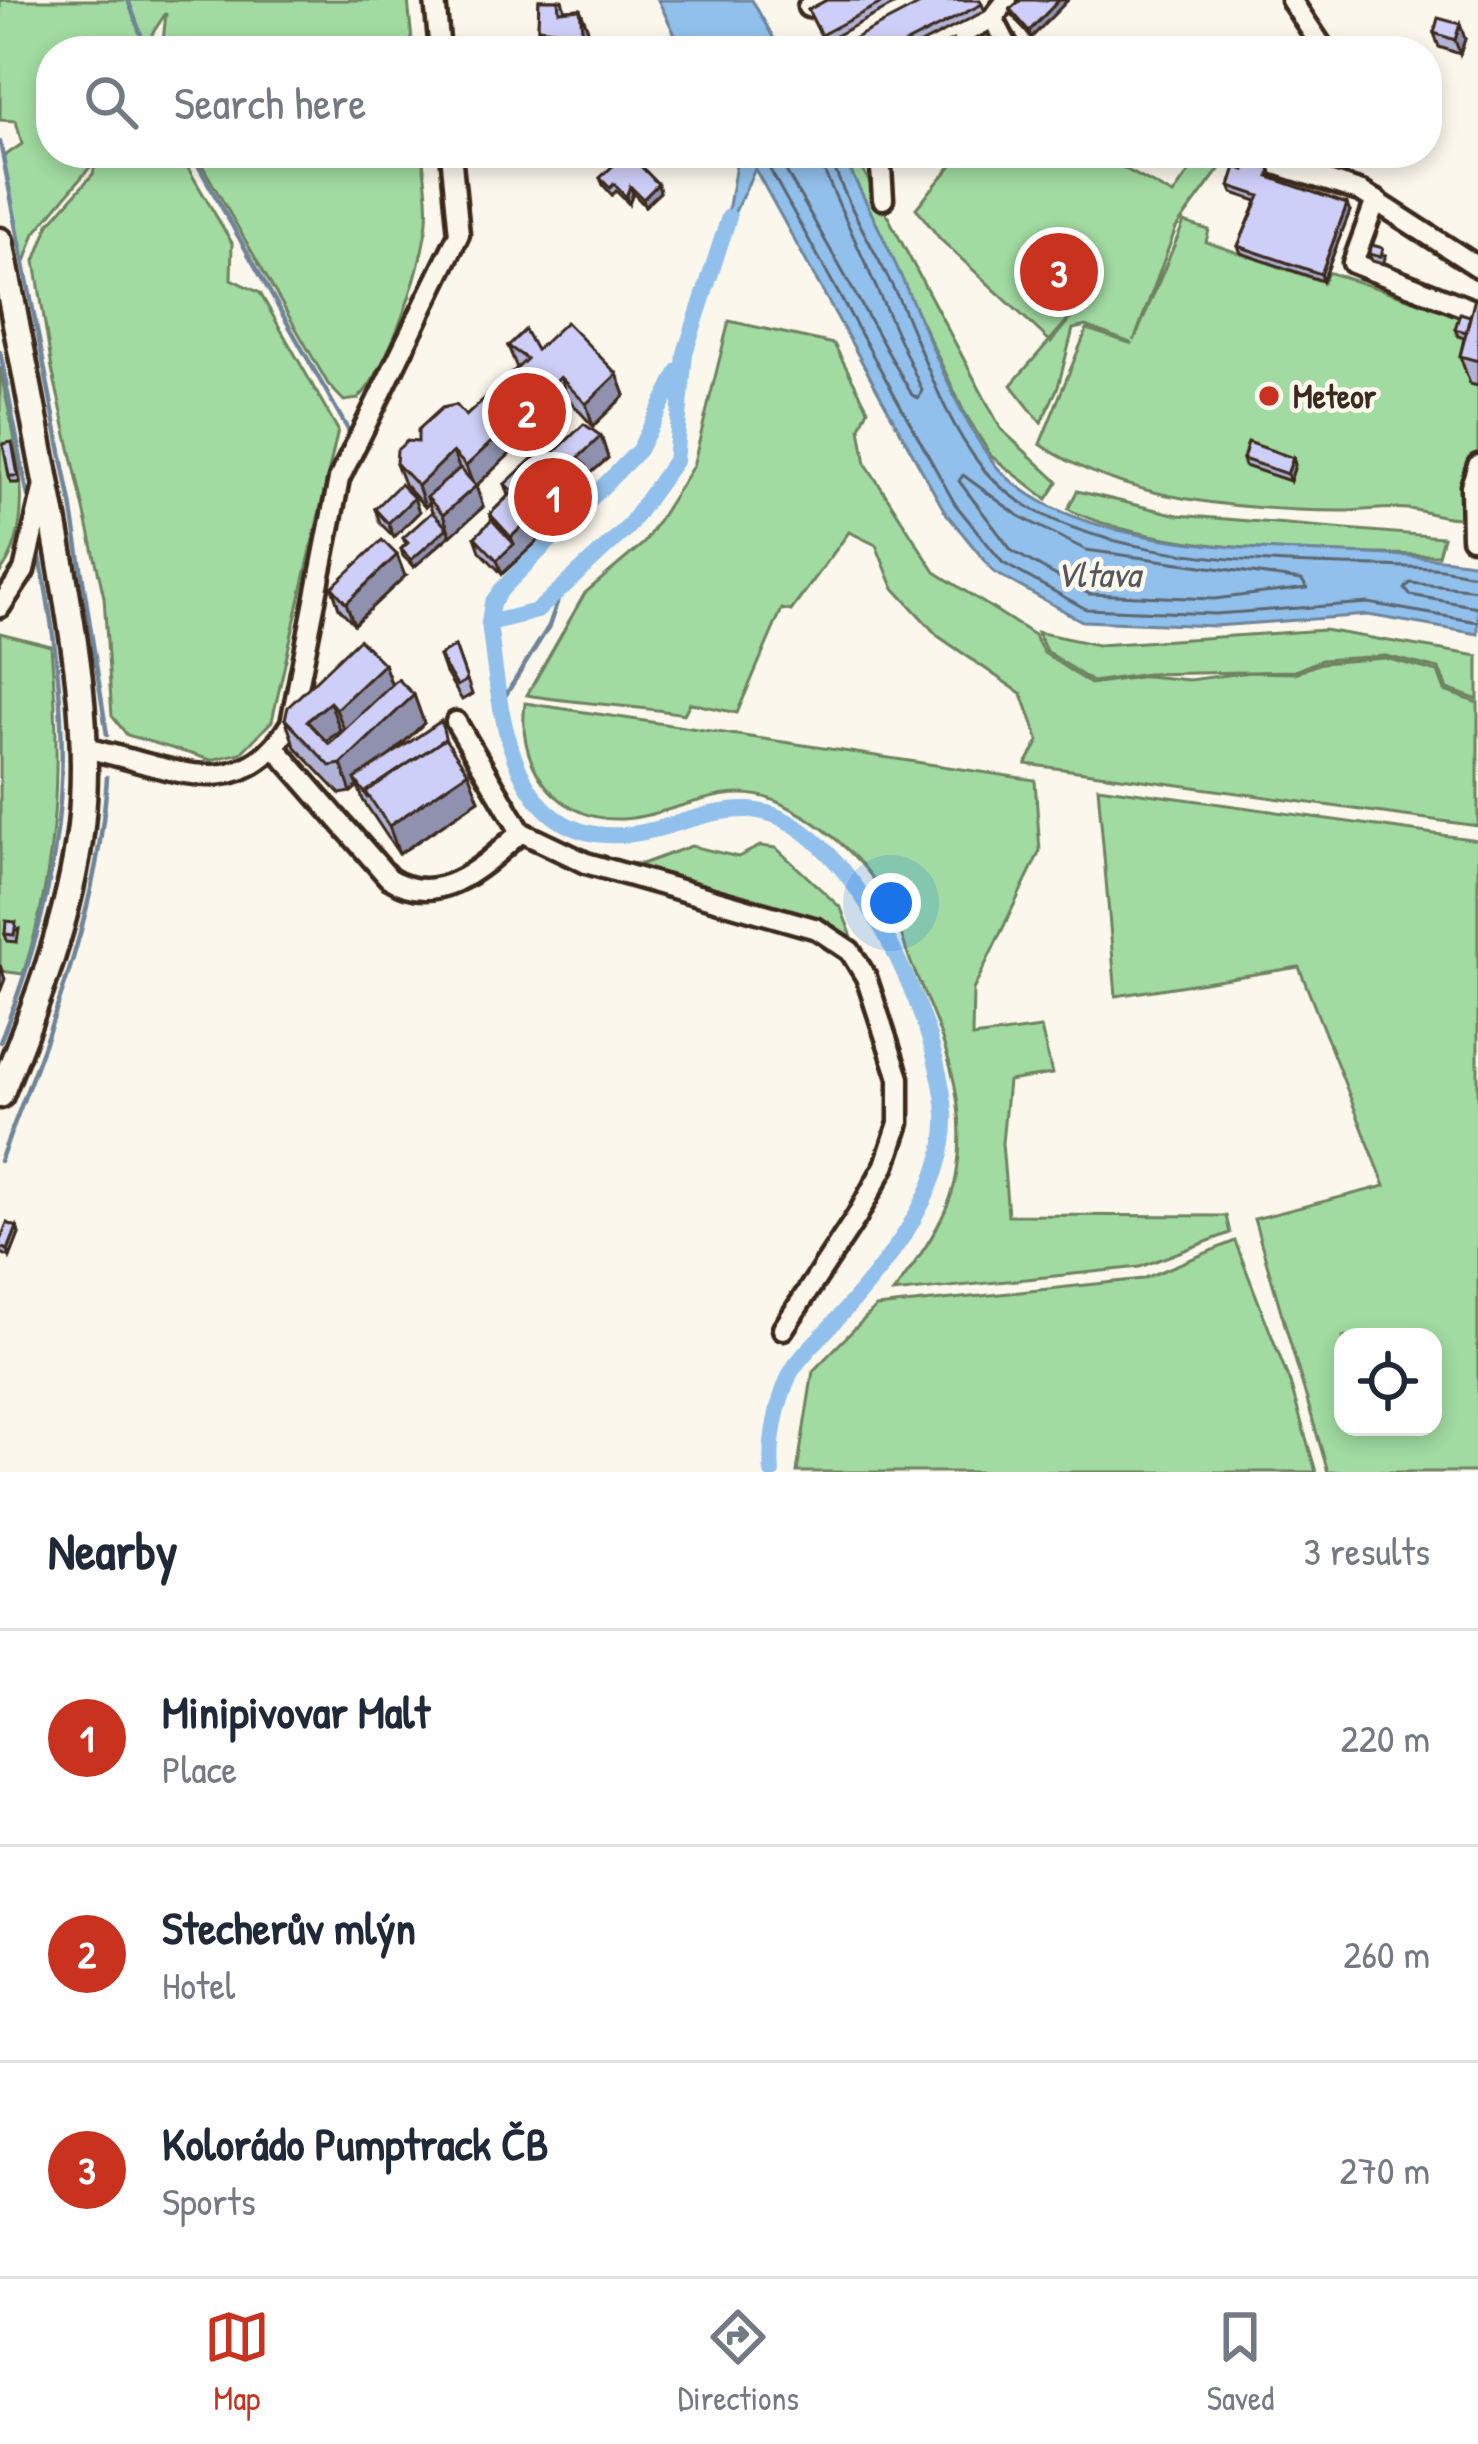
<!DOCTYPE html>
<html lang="en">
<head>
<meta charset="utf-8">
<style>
  body { margin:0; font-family:"Patrick Hand",sans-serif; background:#f6f6f7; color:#1f2937 }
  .controls { position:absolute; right:36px; bottom:36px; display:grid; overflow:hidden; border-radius:24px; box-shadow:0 6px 18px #0003 }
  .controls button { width:108px; height:108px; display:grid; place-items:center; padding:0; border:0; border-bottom:3px solid #e0e1e3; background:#fff; color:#1f2937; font:60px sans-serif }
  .you { position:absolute; left:891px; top:903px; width:42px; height:42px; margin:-30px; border:9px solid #fff; border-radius:50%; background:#1a73e8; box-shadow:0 0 0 18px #1a73e833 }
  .badge { display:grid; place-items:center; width:78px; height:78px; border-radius:50%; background:#c8321e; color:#fff; font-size:39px; font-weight:700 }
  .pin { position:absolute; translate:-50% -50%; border:6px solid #fff; box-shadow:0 3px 12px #0006 }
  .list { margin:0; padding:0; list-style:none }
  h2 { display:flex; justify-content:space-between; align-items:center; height:156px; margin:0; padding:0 48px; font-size:51px }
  h2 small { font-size:39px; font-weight:400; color:#747a83 }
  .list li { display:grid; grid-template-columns:78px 1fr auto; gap:36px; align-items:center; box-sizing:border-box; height:216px; padding:0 48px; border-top:3px solid #e0e1e3 }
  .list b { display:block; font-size:45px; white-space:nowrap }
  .list p { margin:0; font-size:39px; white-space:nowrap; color:#747a83 }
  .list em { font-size:39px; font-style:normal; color:#747a83 }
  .icon { flex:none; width:66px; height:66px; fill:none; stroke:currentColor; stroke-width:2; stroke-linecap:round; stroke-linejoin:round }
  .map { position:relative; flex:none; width:1478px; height:1472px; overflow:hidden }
  .search { position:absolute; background:#fff; box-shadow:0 6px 18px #0003; left:36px; right:36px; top:36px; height:132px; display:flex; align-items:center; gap:30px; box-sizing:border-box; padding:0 42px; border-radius:48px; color:#747a83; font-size:45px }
  .sheet { height:804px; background:#fff }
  nav { display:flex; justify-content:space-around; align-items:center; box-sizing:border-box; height:168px; border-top:3px solid #e0e1e3; background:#fff; font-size:33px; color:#747a83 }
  nav a { display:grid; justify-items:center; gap:6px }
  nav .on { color:#c8321e }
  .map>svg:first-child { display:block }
  .green { fill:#a1dba1; stroke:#6e8260; stroke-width:3; fill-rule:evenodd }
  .water { fill:#90c0eb; stroke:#6e8499; stroke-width:3 }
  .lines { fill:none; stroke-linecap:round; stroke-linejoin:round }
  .shore { stroke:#5d6670; stroke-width:3 }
  .stream { stroke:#6e8499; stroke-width:4.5 }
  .canal { stroke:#90c0eb; stroke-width:16 }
  .minor-casing { stroke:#3b2a1e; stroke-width:27 }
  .major-casing { stroke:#3b2a1e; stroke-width:33 }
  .minor { stroke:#fbf7ec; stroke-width:18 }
  .major { stroke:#fbf7ec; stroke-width:24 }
  .wall { fill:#b1b2d5; stroke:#3b2a1e; stroke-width:3; fill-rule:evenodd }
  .shaded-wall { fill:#9091ae; stroke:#3b2a1e; stroke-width:3 }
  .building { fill:#cecff8; stroke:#3b2a1e; stroke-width:3 }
  .poi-dot { fill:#c8321e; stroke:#fbf7ec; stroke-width:4.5 }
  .labels { text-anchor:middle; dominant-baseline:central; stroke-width:9; stroke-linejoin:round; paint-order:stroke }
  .poi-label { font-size:33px; font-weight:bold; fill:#3b2a1e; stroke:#fbf7ec; text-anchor:start }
  .water-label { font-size:36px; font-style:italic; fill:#54575c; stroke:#fbf7ec }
</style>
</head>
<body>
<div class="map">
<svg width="1478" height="1472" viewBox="0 0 1478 1472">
  <rect width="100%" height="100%" fill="#fbf7ec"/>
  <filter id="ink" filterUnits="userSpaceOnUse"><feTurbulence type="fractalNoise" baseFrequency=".00833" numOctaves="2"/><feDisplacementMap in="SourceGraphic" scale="24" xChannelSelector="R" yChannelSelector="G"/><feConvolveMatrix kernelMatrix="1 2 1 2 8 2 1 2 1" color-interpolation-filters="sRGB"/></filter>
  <g filter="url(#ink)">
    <g class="green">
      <polygon points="0,0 408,0 413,51 162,51 166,13 152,34 153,51 51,51 51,153 179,153 232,243 231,279 260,293 338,430 272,721 241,753 211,760 127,735 112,716 104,597 52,369 35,261 49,224 93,174 96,160 35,233 24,265 3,157 22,144 16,121 0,120"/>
      <path d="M195,153H422C425,178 430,205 426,230C419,275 390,367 358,399L344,401L328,384Z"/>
      <polygon points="842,153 854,153 1001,429 1058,482 1047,499 991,456 963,410"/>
      <path d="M962,153H1096L1173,195L1202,153H1256L1226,160L1176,228L1134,341L1184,222L1209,230L1206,242L1324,282L1328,272L1478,321V513C1455,525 1432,511 1407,509C1386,507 1363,511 1342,511C1243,510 1123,501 1040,444L1087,329L1133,344L1086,326L1073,329L1058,387L1041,423L1011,385L1080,306L1051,342L940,239L916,208Z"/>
      <path d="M729,321L834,344L868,409L860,428L866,464L935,572L1034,635L1044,653L1090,684L1147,676L1189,680L1250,672L1295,673L1321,663L1385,658L1438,672L1445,691L1478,703V826L1026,764L1039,741L1022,694L938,636L893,587L876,545L849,532L791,611L782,609L737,713L690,703L684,714C631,705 580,704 527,695L585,593L644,543L693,466Z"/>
      <path d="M0,367C11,430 42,518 0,573Z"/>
      <path d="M1077,491L1178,515L1443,537L1438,555C1339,554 1154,553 1068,509Z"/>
      <polygon points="1324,630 1478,656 1478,700 1447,689 1439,669 1386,656 1321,660 1295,671 1147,674 1092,682 1046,651 1037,632 1098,645"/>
      <path d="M0,633L51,646C61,760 59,865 23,974L0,971Z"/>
      <path d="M525,703L1035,780L1040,851L973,990L972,1037L1041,1028L1052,1074L1008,1081L1002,1143L1008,1215L1226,1216L1230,1233L1140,1267L893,1293C918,1260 951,1214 957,1172C969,1097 943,1037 914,970C904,948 900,923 888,902C865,859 818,818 773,800C708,774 643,843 577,810C536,790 519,747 525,703Z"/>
      <path d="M1098,787L1478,840V1472H1328L1254,1219L1385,1186L1299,967L1116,996ZM1433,1337V1427H1343V1337Z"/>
      <polygon points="691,846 738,857 760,846 776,848 841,908 855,945 807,920 594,861 642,864"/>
      <polygon points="1235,1241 1290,1383 1316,1472 797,1472 813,1371 876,1307 1143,1279"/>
    </g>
    <g class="water">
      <polygon points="658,0 752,0 781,51 683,51"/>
      <path d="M738,153H841C868,204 893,257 916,310C938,359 958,413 989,457C1074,575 1351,540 1478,564V634L1368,615L1215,626L1082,621L994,572L945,512L755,169L724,235Z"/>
    </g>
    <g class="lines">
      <g class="shore">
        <polyline points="749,153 768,166 955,504 1003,563 1086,609 1215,614 1368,603 1478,622"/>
        <polyline points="776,153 912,395 919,398 922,390 816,153"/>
        <path d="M831,153C835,186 884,266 900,302C924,356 944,419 981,466C1064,574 1310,561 1433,568C1448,569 1463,574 1478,575"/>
        <polygon points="963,475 1019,516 1086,550 1302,580 1307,588 1214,599 1089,594 1012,551 959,481"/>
        <polyline points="1478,590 1410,583 1405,589 1410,595 1478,607"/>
      </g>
      <g class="stream">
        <polyline points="128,0 147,51"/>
        <polyline points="0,142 71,503 107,735"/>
        <polyline points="191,153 351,435"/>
        <polyline points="0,352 28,496"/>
        <polyline points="500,704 549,626 562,588"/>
        <path d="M0,1042C71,864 76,739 39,552"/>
        <path d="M0,1161C48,1035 99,913 107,777"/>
      </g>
      <g class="canal">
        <path d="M729,217L685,353L675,461L627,528L537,611L489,623C500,705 506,843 623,835C666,832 703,809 748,810C850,813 940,1026 945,1114C948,1190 885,1266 837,1319C823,1336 800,1355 790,1374C777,1403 769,1441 772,1472"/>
        <polyline points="489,623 492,603 502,589 639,450 679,370"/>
      </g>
      <defs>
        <g id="minor">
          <polyline points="435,0 440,51"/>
          <polyline points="1291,0 1325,51"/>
          <polyline points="808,7 821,0"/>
          <polyline points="993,18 1010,51"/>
          <polyline points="830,49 923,0"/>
          <polyline points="929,51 993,18 1007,0"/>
          <polyline points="880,153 883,199"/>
          <polyline points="1257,158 1362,192 1478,267"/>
          <polyline points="1376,200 1353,263 1478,312"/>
          <polyline points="1472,538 1471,486 1478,465"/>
          <polyline points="0,607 24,571 44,485"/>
          <polyline points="456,722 521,832 586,863 817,929 850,951 866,977 899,1078 899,1123 885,1165 857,1216 783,1329"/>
          <path d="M83,748C165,763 238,812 291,723L339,479L459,234L451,153"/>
          <path d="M276,749L389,878C439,910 483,866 521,832"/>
        </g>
        <path id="major" d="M0,241C18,333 36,426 53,518C71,619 92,722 81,826C70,920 35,1008 0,1095"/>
      </defs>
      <use href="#minor" class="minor-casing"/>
      <use href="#major" class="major-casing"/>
      <use href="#minor" class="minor"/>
      <use href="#major" class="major"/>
    </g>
    <g class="wall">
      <polygon points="539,0 562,0 565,10 580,9 588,30 590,51 546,49 538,28"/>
      <polygon points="827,0 903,0 824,42 808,10"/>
      <polygon points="980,0 985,11 907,51 830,51"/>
      <polygon points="1021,0 1031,38 1013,16 1010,9"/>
      <polygon points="1434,33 1465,39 1460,54 1439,47"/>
      <polygon points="603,153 628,153 658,184 660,192 645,206 633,193 629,204 616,191 612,195 603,185 600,178 614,165"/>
      <polygon points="1271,169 1273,179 1350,211 1323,281 1241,253 1238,246 1257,201 1233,193 1230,186 1245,170"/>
      <polygon points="1369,254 1386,255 1383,264 1372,261"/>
      <polygon points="1478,299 1478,386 1470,384 1460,356 1464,338 1458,336 1455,329 1470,316"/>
      <polygon points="508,346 536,350 617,374 625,395 593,426 568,399 476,486 483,507 414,567 403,556 401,549 406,544 403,538 432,512 429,503 425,507 404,484 396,463 418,442 466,416 517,368"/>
      <polygon points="601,436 608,458 589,475 594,488 502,574 480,551 475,537 492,521 490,514 509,495 505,484 545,461"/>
      <polygon points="12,442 14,450 20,483 11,483 9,476"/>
      <polygon points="1293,458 1295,465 1290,481 1245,466 1243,459"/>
      <polygon points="375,509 419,512 394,537 380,523"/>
      <polygon points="405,576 354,624 339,608 332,587"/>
      <polygon points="455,646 472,694 462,700 444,670 439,656"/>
      <path d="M384,664L392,685L414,695L424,723L391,755L450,746L479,800L399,854L363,800L358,786L351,792L340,794L295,747L285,719ZM340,730L342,732L329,744L326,741Z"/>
      <polygon points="19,929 17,942 7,941 5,934"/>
      <polygon points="17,1227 19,1234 10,1257 1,1253 0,1241"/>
    </g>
    <g class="shaded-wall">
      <polygon points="1059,0 1068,0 1031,38 1029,31"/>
      <polygon points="580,9 588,30 590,51 584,51"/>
      <polygon points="1460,24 1465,39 1460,54 1455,40"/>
      <polygon points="658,184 660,192 645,206 643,199"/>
      <polygon points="630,186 633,193 629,204 626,197"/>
      <polygon points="1347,204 1350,211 1323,281 1321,274"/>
      <polygon points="617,374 625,395 593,426 586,404"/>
      <polygon points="560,377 568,399 476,486 483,507 451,536 443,515 474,487 466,466"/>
      <polygon points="601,436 608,458 589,475 594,488 502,574 497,560 514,544 511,537 578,458"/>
      <polygon points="453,452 461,473 427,497 429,503 425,507 418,486"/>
      <polygon points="1293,458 1295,465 1290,481 1287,474"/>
      <polygon points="414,498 419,512 394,537 388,523"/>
      <polygon points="447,528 450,535 414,567 411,560"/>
      <polygon points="397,555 405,576 354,624 346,603"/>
      <polygon points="384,664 394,692 347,737 336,709"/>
      <polygon points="414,695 424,723 359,785 355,779 358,786 351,792 341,764"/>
      <polygon points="330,702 340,730 317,749 307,721"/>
      <polygon points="468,772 479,800 399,854 389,826"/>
      <polygon points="0,965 5,979 0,992"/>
      <polygon points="17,1227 19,1234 10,1257 8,1250"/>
    </g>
    <g class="building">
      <polygon points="539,0 558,0 559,11 580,9 584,50 566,51 564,31 538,28"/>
      <polygon points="827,0 887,0 821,35 808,10"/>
      <polygon points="928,0 980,0 982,4 891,51 830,51"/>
      <polygon points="1021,0 1059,0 1029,31 1010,9"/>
      <polygon points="1438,18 1460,24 1455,40 1434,33"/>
      <polygon points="991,37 997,50 964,51"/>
      <polygon points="953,40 959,51 932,51"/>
      <polygon points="607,153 628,153 658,184 643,199 630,186 626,197 614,184 610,188 600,178 616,163"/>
      <polygon points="1248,162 1271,169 1269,177 1347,204 1321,274 1238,246 1260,196 1230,186 1236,167 1245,170"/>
      <polygon points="1372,245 1383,248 1381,257 1369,254"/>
      <polygon points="1475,298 1478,299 1478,361 1460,356"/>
      <polygon points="1460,313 1470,316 1466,332 1455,329"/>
      <polygon points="566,322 617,374 586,404 560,377 466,466 453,452 418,486 396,463 397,450 407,441 418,442 418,430 442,408 456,405 466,416 527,359 508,346 525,330 536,350"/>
      <polygon points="584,424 601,436 578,458 586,466 511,537 490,514 513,492 505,484 533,458 545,461"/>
      <polygon points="12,442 18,476 9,476 3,444"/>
      <polygon points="1248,442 1293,458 1287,474 1243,459"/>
      <polygon points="460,468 476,486 443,515 427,497"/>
      <polygon points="400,484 414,498 388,523 375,509"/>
      <polygon points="432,512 447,528 411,560 401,549 408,543 403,538"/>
      <polygon points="492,520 514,544 497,560 475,537"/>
      <polygon points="382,540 397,555 346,603 332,587"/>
      <polygon points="359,639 384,664 336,709 330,702 307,721 329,744 398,679 414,695 341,764 330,766 285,719 288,707"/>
      <polygon points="455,646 467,680 457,686 439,656"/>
      <polygon points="441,721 446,741 445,739 366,792 369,799 355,779"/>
      <polygon points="445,739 468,772 389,826 366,792"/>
      <polygon points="6,921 16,922 14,935 5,934"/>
      <polygon points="7,1223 17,1227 8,1250 0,1247 0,1241"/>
    </g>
  </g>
  <circle class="poi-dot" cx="1269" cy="396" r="12"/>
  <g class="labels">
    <g class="poi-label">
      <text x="1293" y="396">Meteor</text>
    </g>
    <g class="water-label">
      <text x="1098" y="573">Vltava</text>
    </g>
  </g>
</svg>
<div class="controls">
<button><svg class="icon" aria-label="locate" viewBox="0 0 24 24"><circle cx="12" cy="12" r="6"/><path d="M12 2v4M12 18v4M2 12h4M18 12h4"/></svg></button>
</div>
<div class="you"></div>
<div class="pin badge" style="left:553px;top:497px">1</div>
<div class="pin badge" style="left:527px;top:412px">2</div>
<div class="pin badge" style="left:1059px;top:272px">3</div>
<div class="search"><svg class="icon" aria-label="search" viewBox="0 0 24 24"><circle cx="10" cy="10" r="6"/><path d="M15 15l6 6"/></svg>Search here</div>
</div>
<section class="sheet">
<h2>Nearby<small>3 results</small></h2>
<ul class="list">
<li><span class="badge">1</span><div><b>Minipivovar Malt</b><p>Place</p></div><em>220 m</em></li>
<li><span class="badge">2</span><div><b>Stecherův mlýn</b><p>Hotel</p></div><em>260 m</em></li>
<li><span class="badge">3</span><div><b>Kolorádo Pumptrack ČB</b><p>Sports</p></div><em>270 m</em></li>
</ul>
</section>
<nav>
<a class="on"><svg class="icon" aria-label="map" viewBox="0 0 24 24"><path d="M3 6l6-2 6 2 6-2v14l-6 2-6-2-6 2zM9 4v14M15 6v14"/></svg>Map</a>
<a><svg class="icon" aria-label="directions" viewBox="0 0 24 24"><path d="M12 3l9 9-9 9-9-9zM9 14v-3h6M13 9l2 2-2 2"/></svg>Directions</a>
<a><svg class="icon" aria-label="saved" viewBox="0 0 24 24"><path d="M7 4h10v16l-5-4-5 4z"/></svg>Saved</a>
</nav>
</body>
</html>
